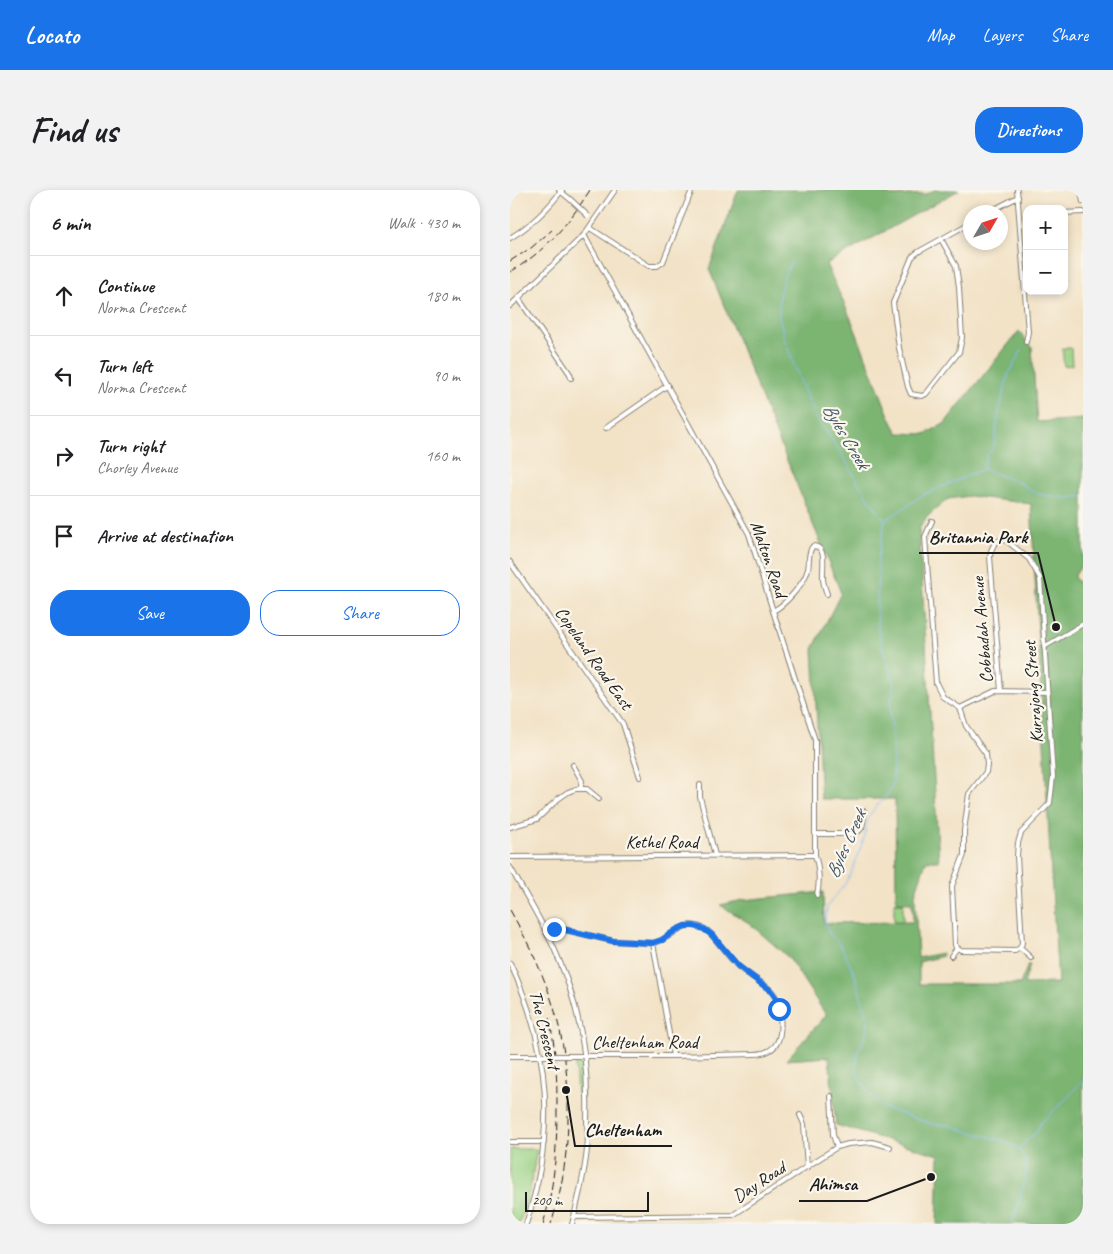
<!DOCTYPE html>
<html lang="en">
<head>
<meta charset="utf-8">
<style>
  body { margin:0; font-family:Caveat,sans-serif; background:#f2f2f2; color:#202124 }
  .controls { position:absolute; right:15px; top:15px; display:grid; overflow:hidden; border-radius:10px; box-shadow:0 2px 8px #0003 }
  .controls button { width:45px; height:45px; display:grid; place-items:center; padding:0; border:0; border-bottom:1px solid #e0e0e0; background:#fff; color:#202124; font:25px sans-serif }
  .compass { position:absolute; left:453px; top:15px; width:45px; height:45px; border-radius:50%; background:#fff; box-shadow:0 2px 8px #0003; rotate:51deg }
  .scale { position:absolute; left:15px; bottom:12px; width:124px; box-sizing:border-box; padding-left:5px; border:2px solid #1c1c1c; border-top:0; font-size:14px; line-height:18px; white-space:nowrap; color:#1c1c1c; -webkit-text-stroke:4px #fbf7ec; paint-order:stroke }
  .stop { position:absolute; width:15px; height:15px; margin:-11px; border:4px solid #1a73e8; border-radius:50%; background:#fff }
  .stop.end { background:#1a73e8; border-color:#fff; box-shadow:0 1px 5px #0008 }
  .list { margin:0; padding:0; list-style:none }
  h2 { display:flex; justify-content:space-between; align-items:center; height:65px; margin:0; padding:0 20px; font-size:21px }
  h2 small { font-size:16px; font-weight:400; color:#757577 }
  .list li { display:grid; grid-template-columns:32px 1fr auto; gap:15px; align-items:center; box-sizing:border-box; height:80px; padding:0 20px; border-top:1px solid #e0e0e0 }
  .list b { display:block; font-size:19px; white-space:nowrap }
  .list p { margin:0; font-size:16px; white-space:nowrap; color:#757577 }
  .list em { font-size:16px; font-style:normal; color:#757577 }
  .actions { display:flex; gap:10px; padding:15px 20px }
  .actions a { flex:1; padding:11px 0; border:1px solid #1a73e8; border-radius:20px; text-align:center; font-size:18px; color:#1a73e8 }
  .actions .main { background:#1a73e8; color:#fff }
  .icon { flex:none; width:28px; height:28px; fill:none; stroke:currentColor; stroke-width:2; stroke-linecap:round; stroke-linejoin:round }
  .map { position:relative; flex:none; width:573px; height:1034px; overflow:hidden; border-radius:20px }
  header { display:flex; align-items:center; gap:30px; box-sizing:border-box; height:70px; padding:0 25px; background:#1a73e8; color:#fff }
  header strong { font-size:24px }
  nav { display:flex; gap:28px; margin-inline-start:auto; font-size:18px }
  .intro { display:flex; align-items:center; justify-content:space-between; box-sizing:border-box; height:120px; padding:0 30px }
  h1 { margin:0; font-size:35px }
  .button { padding:12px 22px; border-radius:20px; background:#1a73e8; color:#fff; font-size:18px; font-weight:700 }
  main { display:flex; gap:30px; padding:0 30px }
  aside { flex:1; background:#fff; border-radius:20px; box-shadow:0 2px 8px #0003 }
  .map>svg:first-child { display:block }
  .green { fill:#9ad285; stroke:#5b7750 }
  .forest { fill:#7bb472; stroke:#4c6847; fill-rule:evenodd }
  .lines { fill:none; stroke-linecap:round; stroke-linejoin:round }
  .stream { stroke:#85bcf5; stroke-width:1 }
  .street-casing { stroke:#877f71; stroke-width:6 }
  .street { stroke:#fff; stroke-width:4 }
  .rail { stroke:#1c1c1c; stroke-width:1; stroke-dasharray:8 4; stroke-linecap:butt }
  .street-bridge-casing { stroke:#877f71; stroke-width:6; stroke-linecap:butt }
  .street-bridge { stroke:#fff; stroke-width:4 }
  .route { stroke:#1a73e8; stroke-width:6 }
  .labels { text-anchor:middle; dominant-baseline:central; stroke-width:4.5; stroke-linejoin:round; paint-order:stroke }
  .street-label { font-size:18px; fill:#1c1c1c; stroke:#fbf7ec }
  .water-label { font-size:19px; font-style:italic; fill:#415468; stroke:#fbf7ec }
  .leader { fill:none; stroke:#1c1c1c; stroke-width:2 }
  .callout-dot { fill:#1c1c1c; stroke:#fbf7ec; stroke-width:2 }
  .callout-label { font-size:19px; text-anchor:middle; font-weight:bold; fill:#1c1c1c; stroke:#fbf7ec; stroke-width:4.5; stroke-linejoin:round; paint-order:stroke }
</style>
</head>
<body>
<header>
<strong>Locato</strong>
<nav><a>Map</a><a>Layers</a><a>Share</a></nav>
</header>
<div class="intro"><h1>Find us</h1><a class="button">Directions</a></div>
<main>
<aside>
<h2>6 min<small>Walk · 430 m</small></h2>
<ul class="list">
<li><svg class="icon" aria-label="ahead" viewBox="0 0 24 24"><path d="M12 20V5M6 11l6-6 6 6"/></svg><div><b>Continue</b><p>Norma Crescent</p></div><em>180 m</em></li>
<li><svg class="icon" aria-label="left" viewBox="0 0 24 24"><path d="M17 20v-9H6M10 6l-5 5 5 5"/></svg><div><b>Turn left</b><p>Norma Crescent</p></div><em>90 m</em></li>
<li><svg class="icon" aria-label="right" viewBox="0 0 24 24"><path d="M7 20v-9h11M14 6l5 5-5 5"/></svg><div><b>Turn right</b><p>Chorley Avenue</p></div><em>160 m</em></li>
<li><svg class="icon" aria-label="arrive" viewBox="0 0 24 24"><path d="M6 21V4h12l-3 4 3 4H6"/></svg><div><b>Arrive at destination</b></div></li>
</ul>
<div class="actions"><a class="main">Save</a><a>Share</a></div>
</aside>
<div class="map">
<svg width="573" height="1034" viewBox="0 0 573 1034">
  <rect width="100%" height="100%" fill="#fbf7ec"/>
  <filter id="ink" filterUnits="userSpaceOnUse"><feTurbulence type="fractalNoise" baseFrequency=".02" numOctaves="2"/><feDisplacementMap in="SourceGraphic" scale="10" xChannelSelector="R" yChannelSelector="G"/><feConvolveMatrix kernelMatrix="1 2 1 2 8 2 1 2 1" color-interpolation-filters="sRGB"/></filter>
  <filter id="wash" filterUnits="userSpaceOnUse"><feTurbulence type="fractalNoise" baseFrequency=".0096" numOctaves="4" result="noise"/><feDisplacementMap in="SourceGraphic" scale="20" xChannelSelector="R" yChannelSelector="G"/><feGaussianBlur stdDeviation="1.12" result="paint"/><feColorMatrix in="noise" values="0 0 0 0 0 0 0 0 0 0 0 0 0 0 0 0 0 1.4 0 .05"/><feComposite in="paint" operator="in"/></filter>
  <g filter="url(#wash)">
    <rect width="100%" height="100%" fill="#f2e2c6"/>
    <g class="green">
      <polygon points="552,158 561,158 562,175 554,176"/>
      <rect x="384" y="713" width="9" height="18"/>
      <polygon points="71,874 73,909 67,904 65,875"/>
      <polygon points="0,959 27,959 20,999 9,1034 0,1034"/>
    </g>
    <path class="forest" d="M228,0H369L381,6L416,4L424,0H449L316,74L341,129L380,228L388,243L415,244L434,234L509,141L522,157L527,232L573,229V373L564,387L573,398V1034H427L429,965L326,935L319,867L276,870L316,825L279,768L239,733L210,715L233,710L313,702L314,733L403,732L402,713L386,712L385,609H311L303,459L331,403L199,79ZM460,306L521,314L541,683L548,793L514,794L520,775H518L510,794H409V772L433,766L432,763L408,768L405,704L416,671H429L409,339L418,326L438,309Z"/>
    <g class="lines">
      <g class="stream">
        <polyline points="281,72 273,89 269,106 269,126 275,151 291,193 308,231 328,258 352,299 375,331 368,367 367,418 368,440 374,463 384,492 380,517 383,556 383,590 381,599 374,609 368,614 358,627 354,649 341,683 333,697 323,708 317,717 315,731 319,743 331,756 345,785 358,833 355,848 348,861 346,882 358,902 374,918 422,934 439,935 453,940 495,951 509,959 516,972 517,980 508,1016 502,1034"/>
        <polyline points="473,279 477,265 484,257 488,226 498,185 512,160"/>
        <polyline points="376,330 413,305 473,279 510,293 527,304 557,308 573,306"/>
        <polyline points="509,958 518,949 527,942 530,934 557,908 573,890"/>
      </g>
    </g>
  </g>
  <g filter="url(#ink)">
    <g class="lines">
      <defs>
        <g id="street">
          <polyline points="49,0 61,10"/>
          <polyline points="507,0 518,142 516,152"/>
          <polyline points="571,0 573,12"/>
          <polyline points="479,22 508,7"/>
          <polyline points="554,23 573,22"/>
          <polyline points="80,38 139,76 147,76 153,72 182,0"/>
          <path d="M74,45L239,344L263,421L305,550V665C309,677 310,693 307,705"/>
          <path d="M0,48C20,36 38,19 52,0"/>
          <polyline points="431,49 446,76 449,97 452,148 449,162 416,204 412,206 401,204 398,197 389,158 383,113 402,67 408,62 460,33"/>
          <polyline points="9,109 60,184 61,188"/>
          <polyline points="0,116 74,45 105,0"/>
          <polyline points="96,238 158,195"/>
          <polyline points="422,331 415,347 426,493 433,507 450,518"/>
          <polyline points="0,372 113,534 130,587"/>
          <path d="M263,421C275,415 295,393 298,379C300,371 297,363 303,356C318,357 312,377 313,388C313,394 315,398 317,404"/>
          <polyline points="534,457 573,434"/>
          <path d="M491,501L480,367C481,357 486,347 497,351L519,369L530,388L543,587L540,613L511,643L508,653L507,666L512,753L510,758L505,761L451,760L446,757L445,755L442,696L454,665V641L459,604L476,582L477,575L476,564L456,536L450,518L485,501L537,502"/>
          <polyline points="63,575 72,591 70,599"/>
          <polyline points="190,595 190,607 205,665"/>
          <polyline points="0,637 27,629 48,609 58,602 66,599 77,599 89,609"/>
          <path d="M305,644H342C355,641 353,632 354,621"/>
          <polyline points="0,667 305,665"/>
          <path d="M0,677C16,706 34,734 47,765C70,817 79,872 77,929C77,939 79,949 77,959C75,982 69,1005 64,1027L62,1034"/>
          <polyline points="37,743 48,738 103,751 143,753 163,866"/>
          <polyline points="510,758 521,768"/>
          <polyline points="441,766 447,758"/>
          <path d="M0,773C41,860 46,943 16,1034"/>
          <polyline points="0,866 39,866"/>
          <path d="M68,866H163L245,864C270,863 272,845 270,825C269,817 268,809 263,803C254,792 239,786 229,777C217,766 209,752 198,741C171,724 166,749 143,753"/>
          <polyline points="321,906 323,945 327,957"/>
          <polyline points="290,925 294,934 297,977"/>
          <polyline points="0,952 34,952"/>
          <polyline points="64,1027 223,1025 327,957 338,954 362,952 380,957"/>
        </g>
      </defs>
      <use href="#street" class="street-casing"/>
      <use href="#street" class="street"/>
      <g class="rail">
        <polyline points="0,71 21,58 42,40"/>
        <path d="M0,82C35,62 59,33 80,0"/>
        <path d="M0,720C22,759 42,801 51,846C63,905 60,977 41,1034"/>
        <path d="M33,1034C45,996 47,956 47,916C47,887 46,857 39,828"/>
      </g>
      <defs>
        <g id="street-bridge">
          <polyline points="61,10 78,26"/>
          <polyline points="39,866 68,866"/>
        </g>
      </defs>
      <use href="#street-bridge" class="street-bridge-casing"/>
      <use href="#street-bridge" class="street-bridge"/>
    </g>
  </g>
  <g class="lines" filter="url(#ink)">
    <polyline class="route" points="44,739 52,739 103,751 143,753 152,750 166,740 175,736 184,736 194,739 202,745 228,776 260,800 266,808 269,819"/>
  </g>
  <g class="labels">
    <g class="street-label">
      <text transform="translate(259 369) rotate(71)">Malton Road</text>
      <text transform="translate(472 440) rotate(-95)">Cobbadah Avenue</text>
      <text transform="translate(84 468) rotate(55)">Copeland Road East</text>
      <text transform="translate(523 502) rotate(-94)">Kurrajong Street</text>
      <text x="152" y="652">Kethel Road</text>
      <text transform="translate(35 840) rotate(76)">The Crescent</text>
      <text x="135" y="852">Cheltenham Road</text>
      <text transform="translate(249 992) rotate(-33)">Day Road</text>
    </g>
    <g class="water-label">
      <text transform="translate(336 246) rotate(59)">Byles Creek</text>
      <text transform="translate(336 654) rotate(-66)">Byles Creek</text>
    </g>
  </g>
  <path class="leader" d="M546 437L528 363H409M56 900L65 956H162M421 987L357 1011H289"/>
  <g class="callout-dot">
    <circle cx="546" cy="437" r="5"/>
    <circle cx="56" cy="900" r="5"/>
    <circle cx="421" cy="987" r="5"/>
  </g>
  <g class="callout-label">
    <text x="468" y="353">Britannia Park</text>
    <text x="113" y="946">Cheltenham</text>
    <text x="323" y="1000">Ahimsa</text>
  </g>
</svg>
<div class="controls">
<button>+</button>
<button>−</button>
</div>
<svg class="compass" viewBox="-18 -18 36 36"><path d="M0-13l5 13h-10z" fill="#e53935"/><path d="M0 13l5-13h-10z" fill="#757577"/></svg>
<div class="scale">200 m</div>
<div class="stop" style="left:269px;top:819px"></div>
<div class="stop end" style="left:44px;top:739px"></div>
</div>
</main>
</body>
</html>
